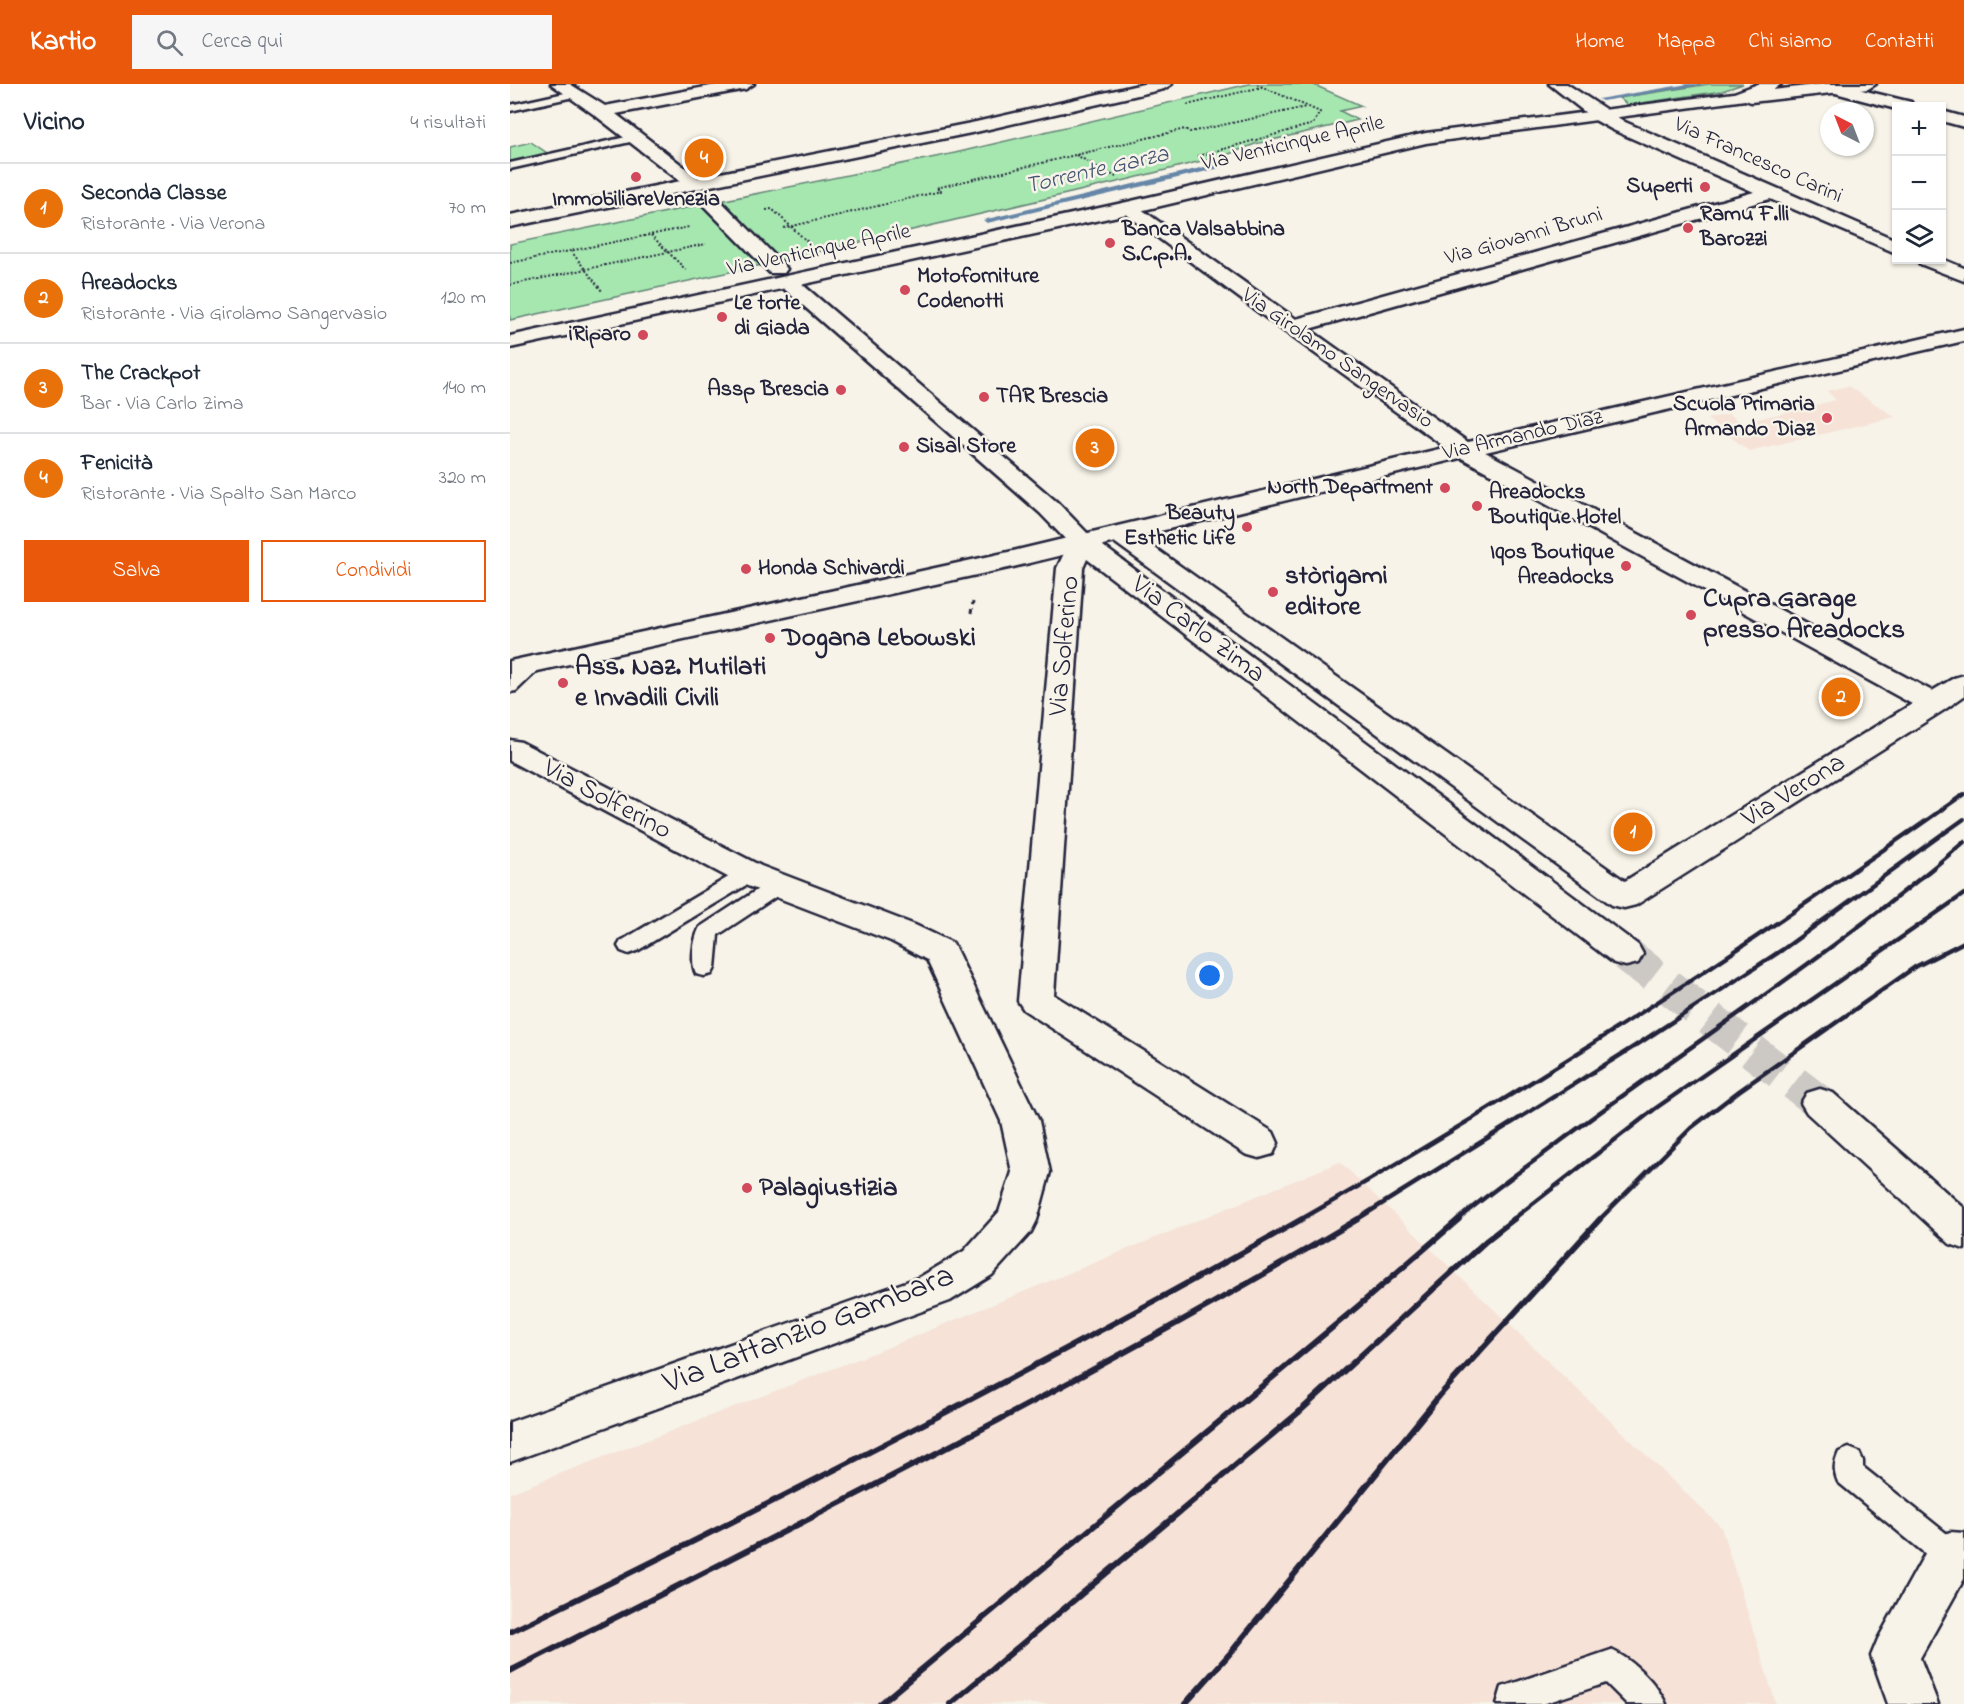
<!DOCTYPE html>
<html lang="it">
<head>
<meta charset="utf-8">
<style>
  body { margin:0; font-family:"Indie Flower",sans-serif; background:#f6f6f7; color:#1f2937 }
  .controls { position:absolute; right:18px; top:18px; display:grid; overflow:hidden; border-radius:0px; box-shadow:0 2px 4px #0004 }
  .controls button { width:54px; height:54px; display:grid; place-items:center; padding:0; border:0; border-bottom:2px solid #e0e1e3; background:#fff; color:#1f2937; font:30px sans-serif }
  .compass { position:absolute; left:1310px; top:18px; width:54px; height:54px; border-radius:50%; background:#fff; box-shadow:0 2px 4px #0004; rotate:318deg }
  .you { position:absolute; left:700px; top:892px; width:21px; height:21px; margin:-15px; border:4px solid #fff; border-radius:50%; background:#1a73e8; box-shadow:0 0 0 9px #1a73e833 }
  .badge { display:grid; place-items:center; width:39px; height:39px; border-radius:50%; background:#ea580c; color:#fff; font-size:20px; font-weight:700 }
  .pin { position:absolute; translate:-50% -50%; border:3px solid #fff; box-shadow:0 2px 6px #0006 }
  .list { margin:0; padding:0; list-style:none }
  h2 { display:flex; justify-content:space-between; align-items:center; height:78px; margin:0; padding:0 24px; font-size:26px }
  h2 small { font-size:20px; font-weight:400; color:#747a83 }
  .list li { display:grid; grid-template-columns:39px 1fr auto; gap:18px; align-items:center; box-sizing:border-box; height:90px; padding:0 24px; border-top:2px solid #e0e1e3 }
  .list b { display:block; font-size:22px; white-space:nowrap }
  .list p { margin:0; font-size:20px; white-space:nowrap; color:#747a83 }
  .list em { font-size:20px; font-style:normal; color:#747a83 }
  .actions { display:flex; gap:12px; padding:18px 24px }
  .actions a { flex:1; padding:14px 0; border:2px solid #ea580c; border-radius:0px; text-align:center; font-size:21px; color:#ea580c }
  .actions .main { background:#ea580c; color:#fff }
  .icon { flex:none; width:33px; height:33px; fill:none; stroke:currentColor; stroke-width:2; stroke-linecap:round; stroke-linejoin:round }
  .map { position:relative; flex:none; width:1454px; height:1620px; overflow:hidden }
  header { display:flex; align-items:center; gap:36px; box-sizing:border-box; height:84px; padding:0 30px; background:#ea580c; color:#fff }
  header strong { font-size:28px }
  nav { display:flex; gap:33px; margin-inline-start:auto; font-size:21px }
  .search { width:420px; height:54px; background:#f6f6f7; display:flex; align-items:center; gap:15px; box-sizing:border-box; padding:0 21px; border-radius:0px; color:#747a83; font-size:22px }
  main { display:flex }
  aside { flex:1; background:#fff }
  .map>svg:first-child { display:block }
  .built { fill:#f6e2d7 }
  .green { fill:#a6e7b0; stroke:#648476; stroke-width:1.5 }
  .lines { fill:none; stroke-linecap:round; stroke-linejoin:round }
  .stream { fill:#6686a8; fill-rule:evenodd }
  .street-tunnel { stroke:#ccc9c5; stroke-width:35; stroke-dasharray:35 18; stroke-linecap:butt }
  .lane-casing { stroke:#22223b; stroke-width:5 }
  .street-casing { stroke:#22223b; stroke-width:5 }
  .secondary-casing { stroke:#22223b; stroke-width:5 }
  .path-far1 { stroke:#22223b; stroke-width:2; stroke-dasharray:2 2; stroke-linecap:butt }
  .path { stroke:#22223b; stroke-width:3; stroke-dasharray:4 4; stroke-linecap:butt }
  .lane { fill:#f7f3e8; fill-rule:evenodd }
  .street { fill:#f7f3e8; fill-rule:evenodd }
  .secondary { fill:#f7f3e8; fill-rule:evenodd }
  .rail-far2 { stroke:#22223b; stroke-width:4 }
  .rail-far1 { stroke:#22223b; stroke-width:4.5 }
  .rail { stroke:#22223b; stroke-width:6 }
  .poi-dot { fill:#d1495b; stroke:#f7f3e8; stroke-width:2 }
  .labels { text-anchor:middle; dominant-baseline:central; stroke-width:5; stroke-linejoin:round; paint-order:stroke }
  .far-street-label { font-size:22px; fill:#22223b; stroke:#f7f3e8 }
  .far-poi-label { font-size:22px; font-weight:bold; fill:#22223b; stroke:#f7f3e8; text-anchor:start }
  .far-water-label { font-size:24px; font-style:italic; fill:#445472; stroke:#f7f3e8 }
  .poi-label { font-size:27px; font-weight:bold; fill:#22223b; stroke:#f7f3e8; text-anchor:start }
  .street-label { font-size:27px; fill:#22223b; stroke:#f7f3e8 }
  .near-street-label { font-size:33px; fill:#22223b; stroke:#f7f3e8 }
</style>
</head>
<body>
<header>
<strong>Kartio</strong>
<div class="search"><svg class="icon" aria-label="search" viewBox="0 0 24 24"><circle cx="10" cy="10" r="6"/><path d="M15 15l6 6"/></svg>Cerca qui</div>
<nav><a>Home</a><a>Mappa</a><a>Chi siamo</a><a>Contatti</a></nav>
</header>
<main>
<aside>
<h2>Vicino<small>4 risultati</small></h2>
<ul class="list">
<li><span class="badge" style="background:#e8710a">1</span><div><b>Seconda Classe</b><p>Ristorante · Via Verona</p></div><em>70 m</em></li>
<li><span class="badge" style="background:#e8710a">2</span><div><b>Areadocks</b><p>Ristorante · Via Girolamo Sangervasio</p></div><em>120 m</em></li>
<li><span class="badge" style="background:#e8710a">3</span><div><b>The Crackpot</b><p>Bar · Via Carlo Zima</p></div><em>140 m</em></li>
<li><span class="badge" style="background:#e8710a">4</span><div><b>Fenicità</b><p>Ristorante · Via Spalto San Marco</p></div><em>320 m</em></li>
</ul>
<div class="actions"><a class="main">Salva</a><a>Condividi</a></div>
</aside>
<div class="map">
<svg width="1454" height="1620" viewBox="0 0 1454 1620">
  <rect width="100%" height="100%" fill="#f7f3e8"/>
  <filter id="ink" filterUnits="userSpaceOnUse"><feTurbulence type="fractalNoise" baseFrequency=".0167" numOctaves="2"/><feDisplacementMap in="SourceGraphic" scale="12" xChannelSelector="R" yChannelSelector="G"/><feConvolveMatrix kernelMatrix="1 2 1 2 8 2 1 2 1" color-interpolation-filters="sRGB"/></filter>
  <g filter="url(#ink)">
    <g class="built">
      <polygon points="1338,302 1385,333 1239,367 1197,335 1219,330 1232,339 1326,316 1317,307"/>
      <polygon points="830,1078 1211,1443 1266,1620 0,1620 0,1409 374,1265"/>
    </g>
    <g class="green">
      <polygon points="739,0 802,0 852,22 830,27 848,36 745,60 719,70 616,96 261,179 0,236 0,160 445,69"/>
      <polygon points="1199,0 1233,0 1212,7 1118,21 1109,14"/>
      <polygon points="21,58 40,71 0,81 0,63"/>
    </g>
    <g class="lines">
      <g class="stream">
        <polygon points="1178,0 1197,0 1092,17 1088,15"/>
        <polygon points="707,80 710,80 710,84 477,139 473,136"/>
      </g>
      <polyline class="street-tunnel" points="1116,870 1310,1019"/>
      <defs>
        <g id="lane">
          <polygon points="64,7 69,10 68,12 0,27 0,21"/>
          <polygon points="125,51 129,52 129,56 0,85 0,79"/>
          <polygon points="24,575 30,576 33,580 30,584 6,607 0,608 0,593 18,576"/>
          <polygon points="239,783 246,785 249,790 246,795 127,867 119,870 111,867 108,862 111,857 232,785"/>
          <path d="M269,794L276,796L279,801L276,806L208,851L205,884L202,890L194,892L186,890C180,879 184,853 190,843L262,796Z"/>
          <path d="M1339,1364L1349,1368L1353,1377V1383L1451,1461L1454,1469L1451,1481L1440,1485L1429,1481L1328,1398C1323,1387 1324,1379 1329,1368Z"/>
          <path d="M1101,1566C1122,1575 1147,1599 1156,1620H1117L1096,1599L1033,1620H987L992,1603Z"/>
        </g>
        <g id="street">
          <polygon points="41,0 60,0 95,22 211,0 244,0 236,5 106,30 191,96 194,100 191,104 179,104 86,32"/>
          <polygon points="1039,0 1057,0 1115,38 1386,156 1386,169 1260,115 799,245 962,361 1422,607 1444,594 1454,591 1454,612 1434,626 1126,821 1114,824 1102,821 600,455 596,450 600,445 609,442 618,445 1115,797 1402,620 946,371 774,247 608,124 610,120 624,120 786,235 1244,108 1103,46 1085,36"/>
          <polygon points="1327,0 1401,18 1403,22 1386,22 1386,25 1318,7 1316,4 1318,1"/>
          <polygon points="1432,27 1454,33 1454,43 1432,37"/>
          <polygon points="198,109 205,111 274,181 277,185 274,189 260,189 191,119 189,115 191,111"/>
          <polygon points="1432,175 1454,184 1454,197 1410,180 1407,176"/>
          <polygon points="279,193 286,195 548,419 581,453 1128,861 1133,870 1128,879 1116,882 1104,879 577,475 573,484 544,911 763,1048 768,1059 763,1070 749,1074 735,1070 514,926 508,917 547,484 559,459 530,429 272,203 269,199 272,195"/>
          <polygon points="0,656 11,658 251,782 405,841 443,859 529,1037 540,1088 527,1136 521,1148 482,1191 440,1217 0,1378 0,1338 410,1193 454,1167 489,1128 502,1088 491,1037 417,876 381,857 227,798 0,677"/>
          <polygon points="1310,1005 1323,1009 1454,1124 1454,1165 1440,1160 1297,1029 1291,1019 1297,1009"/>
          <polygon points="1440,1448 1454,1449 1454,1495 1410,1574 1428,1620 1378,1620 1361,1572 1368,1555 1423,1455"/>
        </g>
        <g id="secondary">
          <polygon points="633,0 662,0 654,5 466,48 0,143 0,131 466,38"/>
          <polygon points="1248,0 1271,0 1263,6 1314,0 1366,0 1358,5 1241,18 1235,16 916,59 617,130 0,264 0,252 617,118 916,49 1224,9"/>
          <polygon points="1454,245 1454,257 954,373 503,483 0,593 0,577 503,467 954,359"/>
        </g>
      </defs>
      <use href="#lane" class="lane-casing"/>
      <use href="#street" class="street-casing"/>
      <use href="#secondary" class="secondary-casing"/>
      <g class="path-far1">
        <polyline points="677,21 752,3"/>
        <polyline points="566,71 606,93"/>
        <polyline points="688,72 803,40 810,28 746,0"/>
        <polyline points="256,126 262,125 301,161"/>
        <polyline points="274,144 431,107 426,104 675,45 680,48 796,23"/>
        <polyline points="141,151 176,186"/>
        <polyline points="61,167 92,207"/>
        <polyline points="0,179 179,143"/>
        <polyline points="0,201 196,160"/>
      </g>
      <polyline class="path" points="461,529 463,518"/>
      <use href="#lane" class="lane"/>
      <use href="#street" class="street"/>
      <use href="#secondary" class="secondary"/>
      <g class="rail-far2">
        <polyline points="1397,750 1454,710"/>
        <polyline points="1433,750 1454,735"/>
      </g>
      <g class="rail-far1">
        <path d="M790,1136C999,1017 1201,887 1399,748"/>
        <polyline points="846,1136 1125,962 1272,866 1435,748"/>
        <path d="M947,1136C980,1108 1017,1083 1052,1056C1186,956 1327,867 1454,758"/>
        <polyline points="1002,1136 1146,1024 1454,810"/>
        <polyline points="1089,1136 1181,1044 1229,1007 1405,883 1454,858"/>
      </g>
      <g class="rail">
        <path d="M0,1548C268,1417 533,1282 792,1135"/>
        <path d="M0,1587C286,1442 573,1299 848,1135"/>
        <polyline points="370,1620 847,1223 949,1135"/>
        <polyline points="440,1620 788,1329 977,1156 1004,1135"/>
        <polyline points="675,1620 723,1566 930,1311 1090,1135"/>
      </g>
    </g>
  </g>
  <g class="poi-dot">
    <circle cx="126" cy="93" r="6"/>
    <circle cx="1195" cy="103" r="6"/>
    <circle cx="1178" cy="144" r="6"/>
    <circle cx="600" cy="159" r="6"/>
    <circle cx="395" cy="206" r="6"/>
    <circle cx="212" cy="233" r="6"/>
    <circle cx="133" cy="251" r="6"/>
    <circle cx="331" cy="306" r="6"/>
    <circle cx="474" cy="313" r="6"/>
    <circle cx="1317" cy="334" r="6"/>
    <circle cx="394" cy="363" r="6"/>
    <circle cx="935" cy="404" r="6"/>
    <circle cx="967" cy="422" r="6"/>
    <circle cx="737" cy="443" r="6"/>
    <circle cx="1116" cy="482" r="6"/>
    <circle cx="236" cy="485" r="6"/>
    <circle cx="763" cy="508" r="6"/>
    <circle cx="1181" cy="531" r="6"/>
    <circle cx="260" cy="554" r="6"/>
    <circle cx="53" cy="599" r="6"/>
    <circle cx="237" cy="1104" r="6"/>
  </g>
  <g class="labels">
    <g class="far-street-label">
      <text transform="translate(783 60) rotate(-13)">Via Venticinque Aprile</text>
      <text transform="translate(1248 77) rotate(24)">Via Francesco Carini</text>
      <text transform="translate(1014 153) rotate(-16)">Via Giovanni Bruni</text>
      <text transform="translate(309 167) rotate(-12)">Via Venticinque Aprile</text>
      <text transform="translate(827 275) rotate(35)">Via Girolamo Sangervasio</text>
      <text transform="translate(1013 352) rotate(-13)">Via Armando Diaz</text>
    </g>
    <g class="far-poi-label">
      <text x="1183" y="103" text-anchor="end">Superti</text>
      <text x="126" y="116" text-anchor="middle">ImmobiliareVenezia</text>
      <text x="1190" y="131">Ramu F.lli<tspan x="1190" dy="25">Barozzi</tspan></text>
      <text x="612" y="146">Banca Valsabbina<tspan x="612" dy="25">S.C.p.A.</tspan></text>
      <text x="407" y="193">Motoforniture<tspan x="407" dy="25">Codenotti</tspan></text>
      <text x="224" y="220">Le torte<tspan x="224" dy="25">di Giada</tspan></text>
      <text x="121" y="251" text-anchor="end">iRiparo</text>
      <text x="319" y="306" text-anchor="end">Assp Brescia</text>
      <text x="486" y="313">TAR Brescia</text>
      <text x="1305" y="321" text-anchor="end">Scuola Primaria<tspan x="1305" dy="25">Armando Diaz</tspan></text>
      <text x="406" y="363">Sisal Store</text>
      <text x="923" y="404" text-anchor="end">North Department</text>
      <text x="979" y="409">Areadocks<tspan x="979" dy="25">Boutique Hotel</tspan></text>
      <text x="725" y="430" text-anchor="end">Beauty<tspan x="725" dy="25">Esthetic Life</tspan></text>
      <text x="1104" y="469" text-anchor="end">Iqos Boutique<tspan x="1104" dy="25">Areadocks</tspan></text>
      <text x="248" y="485">Honda Schivardi</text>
    </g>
    <g class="far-water-label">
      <text transform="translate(587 87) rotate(-13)">Torrente Garza</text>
    </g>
    <g class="poi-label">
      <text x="775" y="492">stòrigami<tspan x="775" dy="31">editore</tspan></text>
      <text x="1193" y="515">Cupra Garage<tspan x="1193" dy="31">presso Areadocks</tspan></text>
      <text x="272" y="554">Dogana Lebowski</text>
      <text x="65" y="583">Ass. Naz. Mutilati<tspan x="65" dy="31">e Invadili Civili</tspan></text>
      <text x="249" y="1104">Palagiustizia</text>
    </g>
    <g class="street-label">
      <text transform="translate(688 546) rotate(37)">Via Carlo Zima</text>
      <text transform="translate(555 562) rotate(-85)">Via Solferino</text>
      <text transform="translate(1284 707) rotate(-32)">Via Verona</text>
      <text transform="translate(97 716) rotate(28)">Via Solferino</text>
    </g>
    <g class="near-street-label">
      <text transform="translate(299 1246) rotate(-21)">Via Lattanzio Gambara</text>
    </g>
  </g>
</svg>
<div class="controls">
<button>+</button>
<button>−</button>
<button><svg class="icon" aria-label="layers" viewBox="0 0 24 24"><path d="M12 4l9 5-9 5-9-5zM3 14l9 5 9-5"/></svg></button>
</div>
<svg class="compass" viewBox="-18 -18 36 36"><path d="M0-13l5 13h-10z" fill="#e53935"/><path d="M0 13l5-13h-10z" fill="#747a83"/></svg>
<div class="you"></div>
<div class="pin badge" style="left:1123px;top:748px;background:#e8710a">1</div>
<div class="pin badge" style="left:1331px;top:613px;background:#e8710a">2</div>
<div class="pin badge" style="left:585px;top:364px;background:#e8710a">3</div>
<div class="pin badge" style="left:194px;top:74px;background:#e8710a">4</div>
</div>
</main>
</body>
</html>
